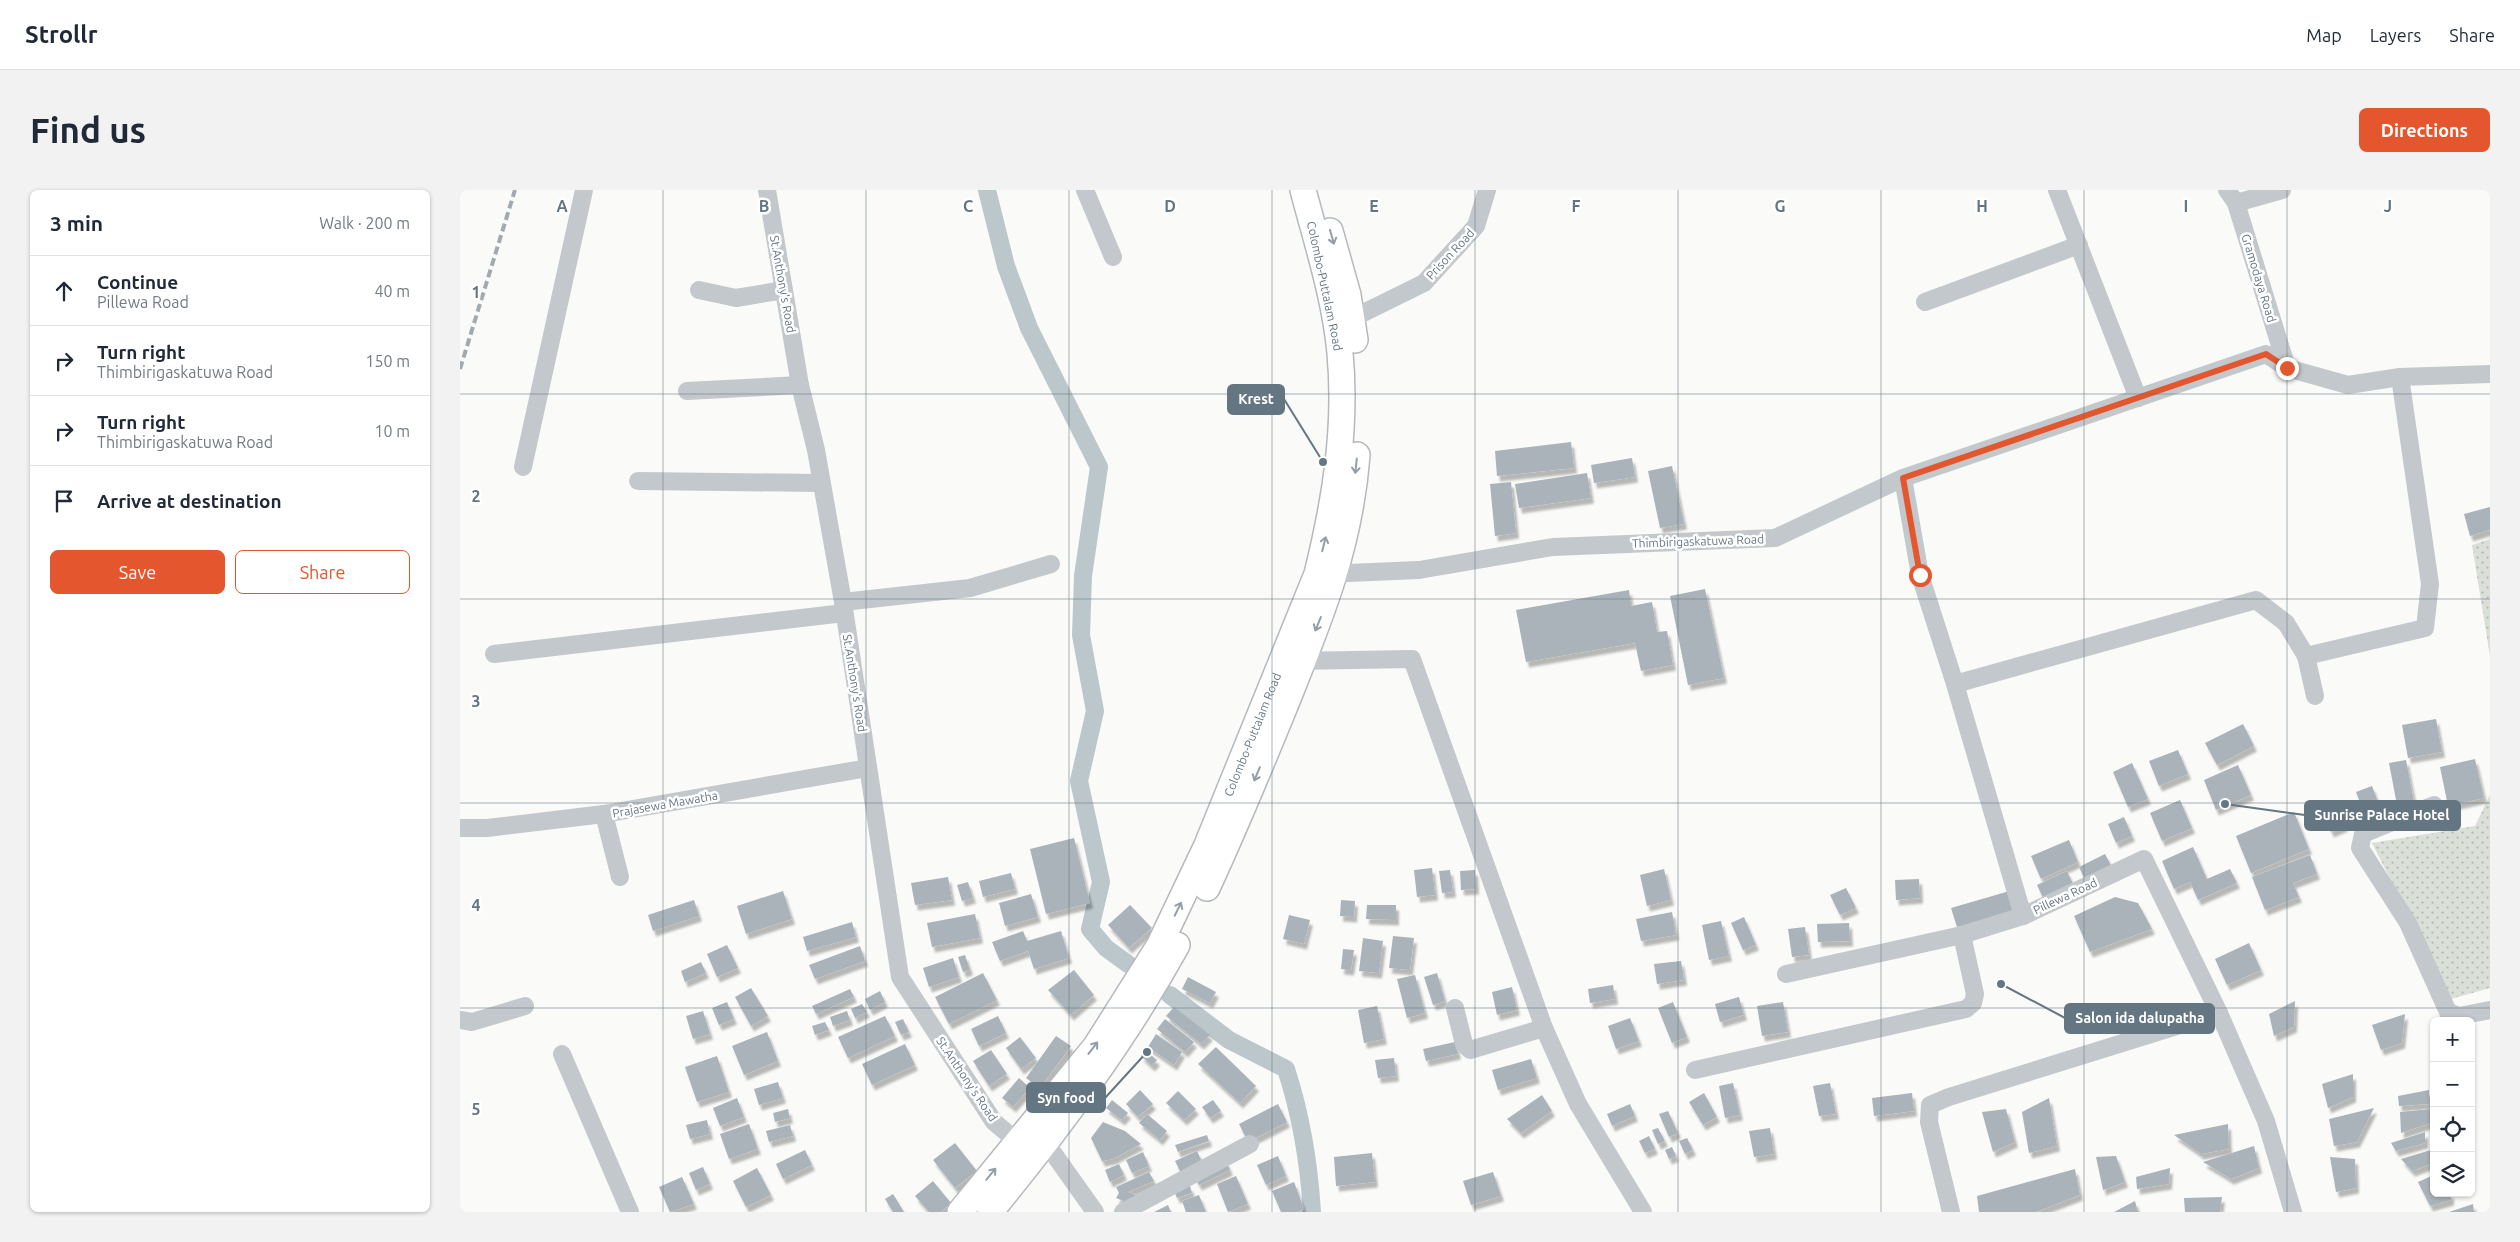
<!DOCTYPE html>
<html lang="en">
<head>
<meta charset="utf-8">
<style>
  body { margin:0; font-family:Ubuntu,sans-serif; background:#f2f2f3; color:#1f2937 }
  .controls { position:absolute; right:15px; bottom:15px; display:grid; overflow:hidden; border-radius:8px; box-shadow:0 1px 4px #0004 }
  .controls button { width:45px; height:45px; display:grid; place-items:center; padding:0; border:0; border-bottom:1px solid #e0e1e3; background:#fff; color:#1f2937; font:25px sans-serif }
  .stop { position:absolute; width:15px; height:15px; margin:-11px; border:4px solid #e4572e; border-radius:50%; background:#fff }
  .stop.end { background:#e4572e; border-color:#fff; box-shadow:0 1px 5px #0008 }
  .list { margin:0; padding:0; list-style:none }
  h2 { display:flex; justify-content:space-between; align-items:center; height:65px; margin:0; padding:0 20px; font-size:21px }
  h2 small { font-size:16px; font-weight:400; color:#747a83 }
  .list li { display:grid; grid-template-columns:32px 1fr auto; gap:15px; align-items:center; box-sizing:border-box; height:70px; padding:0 20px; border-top:1px solid #e0e1e3 }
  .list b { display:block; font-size:19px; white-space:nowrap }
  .list p { margin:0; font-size:16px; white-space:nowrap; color:#747a83 }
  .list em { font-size:16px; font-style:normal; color:#747a83 }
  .actions { display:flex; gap:10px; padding:15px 20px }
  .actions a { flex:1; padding:11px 0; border:1px solid #e4572e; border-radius:8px; text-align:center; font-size:18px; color:#e4572e }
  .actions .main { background:#e4572e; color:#fff }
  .icon { flex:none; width:28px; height:28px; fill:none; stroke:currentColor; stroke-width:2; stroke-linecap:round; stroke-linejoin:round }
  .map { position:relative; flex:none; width:2030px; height:1022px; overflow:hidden; border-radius:8px }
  header { display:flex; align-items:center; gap:30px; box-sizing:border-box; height:70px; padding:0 25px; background:#fff; border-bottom:1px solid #e0e1e3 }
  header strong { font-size:24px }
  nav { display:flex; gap:28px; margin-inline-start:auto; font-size:18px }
  .intro { display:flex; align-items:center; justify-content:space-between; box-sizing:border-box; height:120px; padding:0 30px }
  h1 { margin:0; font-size:35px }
  .button { padding:12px 22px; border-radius:8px; background:#e4572e; color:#fff; font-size:18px; font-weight:700 }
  main { display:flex; gap:30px; padding:0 30px }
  aside { flex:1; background:#fff; border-radius:8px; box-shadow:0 1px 4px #0004 }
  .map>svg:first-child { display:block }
  .grass { fill:url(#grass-dots) }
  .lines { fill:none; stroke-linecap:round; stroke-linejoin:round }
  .canal { stroke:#bbc7cb; stroke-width:18 }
  .building { fill:#aab3b9; filter:url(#shadow) }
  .highway-casing { stroke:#b4b9bd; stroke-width:28 }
  .minor { stroke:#c3c8cc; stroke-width:18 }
  .highway { stroke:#fff; stroke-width:25 }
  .rail { stroke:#a2aab0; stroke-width:4; stroke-dasharray:8 4; stroke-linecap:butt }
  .oneway { stroke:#939fa8 }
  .route { stroke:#e4572e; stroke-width:6 }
  .grid { fill:none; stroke:#657683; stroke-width:1; stroke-opacity:0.55 }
  .labels { text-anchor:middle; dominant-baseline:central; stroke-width:5; stroke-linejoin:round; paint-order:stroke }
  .street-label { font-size:12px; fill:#657683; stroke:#fff }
  .grid-label { font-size:16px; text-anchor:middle; font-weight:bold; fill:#657683; stroke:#fff; stroke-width:5; stroke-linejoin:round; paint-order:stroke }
  .leader { fill:none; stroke:#657683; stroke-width:2 }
  .callout-dot { fill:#657683; stroke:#fff; stroke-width:2 }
  .callout { fill:#657683; stroke:#657683; stroke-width:2 }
  .callout-label { font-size:14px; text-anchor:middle; font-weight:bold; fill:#fff }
</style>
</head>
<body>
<header>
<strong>Strollr</strong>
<nav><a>Map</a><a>Layers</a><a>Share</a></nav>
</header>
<div class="intro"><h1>Find us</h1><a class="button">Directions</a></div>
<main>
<aside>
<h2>3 min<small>Walk · 200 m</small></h2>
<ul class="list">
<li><svg class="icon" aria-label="ahead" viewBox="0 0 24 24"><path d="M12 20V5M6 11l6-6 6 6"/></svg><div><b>Continue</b><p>Pillewa Road</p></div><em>40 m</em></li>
<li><svg class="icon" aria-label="right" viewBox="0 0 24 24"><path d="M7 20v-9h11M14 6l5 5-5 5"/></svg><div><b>Turn right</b><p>Thimbirigaskatuwa Road</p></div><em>150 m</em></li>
<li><svg class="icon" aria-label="right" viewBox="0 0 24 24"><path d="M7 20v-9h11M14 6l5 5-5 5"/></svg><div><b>Turn right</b><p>Thimbirigaskatuwa Road</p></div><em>10 m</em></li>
<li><svg class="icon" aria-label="arrive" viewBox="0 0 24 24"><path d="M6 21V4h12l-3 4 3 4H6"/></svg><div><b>Arrive at destination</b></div></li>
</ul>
<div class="actions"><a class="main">Save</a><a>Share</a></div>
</aside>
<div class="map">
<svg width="2030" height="1022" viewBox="0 0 2030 1022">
  <defs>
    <pattern id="grass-dots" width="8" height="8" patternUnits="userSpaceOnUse" patternTransform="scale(1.25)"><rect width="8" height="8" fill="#dadfd7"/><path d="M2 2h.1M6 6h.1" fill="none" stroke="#b4b9b4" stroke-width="1.8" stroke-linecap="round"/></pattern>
    <filter id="shadow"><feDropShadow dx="3" dy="5.5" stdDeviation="1" flood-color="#0004"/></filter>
  </defs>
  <rect width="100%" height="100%" fill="#fafaf8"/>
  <g class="grass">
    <polygon points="2030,349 2030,466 2012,355"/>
    <polygon points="2030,605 2030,798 1991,809 1912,653 2015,636"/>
  </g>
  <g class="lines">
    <g class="canal">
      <polyline points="527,0 546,76 569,138 639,277 623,386 621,445 635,521 619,591 641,692 630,739 646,758 668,774"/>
      <path d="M710,805L769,850L826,879C841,925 849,973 852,1022"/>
    </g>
  </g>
  <g class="building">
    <polygon points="1111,252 1114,278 1037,286 1035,261"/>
    <polygon points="1172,268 1175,287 1134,293 1131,275"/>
    <polygon points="1212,276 1224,334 1200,338 1188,281"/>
    <polygon points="1127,283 1131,308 1059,318 1055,294"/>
    <polygon points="1051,292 1056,343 1035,346 1030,294"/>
    <polygon points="2030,317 2030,340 2010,346 2004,324"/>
    <polygon points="1245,399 1264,488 1228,495 1210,406"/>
    <polygon points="1169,400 1171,416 1192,412 1197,442 1207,441 1213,475 1181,481 1175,453 1066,472 1056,420"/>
    <polygon points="1976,529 1982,562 1948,568 1942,535"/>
    <polygon points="1783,534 1794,556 1757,575 1745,553"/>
    <polygon points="1718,560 1728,584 1699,596 1689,571"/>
    <polygon points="2015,569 2024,608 1988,616 1980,577"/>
    <polygon points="1946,570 1954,612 1937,615 1929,573"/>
    <polygon points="1672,573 1688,609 1668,617 1653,582"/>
    <polygon points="1778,575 1791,605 1756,620 1744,590"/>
    <polygon points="1912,596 1921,620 1905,626 1896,602"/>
    <polygon points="1720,610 1732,638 1702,651 1690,623"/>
    <polygon points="1873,610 1885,636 1871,642 1859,616"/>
    <polygon points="1834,622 1849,659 1791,683 1776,646"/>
    <polygon points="1664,627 1672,646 1656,653 1648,634"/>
    <polygon points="614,648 630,713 586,724 570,659"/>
    <polygon points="1609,650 1618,672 1581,689 1571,666"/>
    <polygon points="1733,657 1747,689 1770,679 1777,693 1738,710 1730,692 1714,699 1702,671"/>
    <polygon points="1645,664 1652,677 1625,690 1619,677"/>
    <polygon points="1850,665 1857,684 1833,693 1839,707 1805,720 1792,687"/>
    <polygon points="972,678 975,705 957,707 954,680"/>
    <polygon points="1204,679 1211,710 1187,716 1180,685"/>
    <polygon points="990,680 993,702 982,703 979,681"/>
    <polygon points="1015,680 1016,699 1001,700 1000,681"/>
    <polygon points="1607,681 1614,696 1584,710 1577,695"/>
    <polygon points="551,683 555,699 523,707 519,691"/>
    <polygon points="488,687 492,710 455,715 451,693"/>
    <polygon points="1459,689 1460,708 1436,710 1435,690"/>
    <polygon points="508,692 513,708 502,711 497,695"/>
    <polygon points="1386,698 1396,718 1380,725 1370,705"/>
    <polygon points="1553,700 1558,719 1497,737 1491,718"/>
    <polygon points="323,701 332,729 286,744 277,716"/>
    <polygon points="571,704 578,727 545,736 539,713"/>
    <polygon points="1655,707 1678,713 1692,739 1630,762 1614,726"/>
    <polygon points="234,710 239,726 193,741 188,725"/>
    <polygon points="881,710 895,711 894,727 880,726"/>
    <polygon points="670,715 692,738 669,758 648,735"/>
    <polygon points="907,715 936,715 936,730 906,729"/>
    <polygon points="1212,722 1216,745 1181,751 1176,729"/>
    <polygon points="515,724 520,748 472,757 467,733"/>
    <polygon points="829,725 850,730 844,754 823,749"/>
    <polygon points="1284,727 1296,755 1283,760 1271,733"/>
    <polygon points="1261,731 1269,766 1249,770 1242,735"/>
    <polygon points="392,732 396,747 347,761 343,747"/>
    <polygon points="1389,733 1390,751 1358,752 1357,734"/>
    <polygon points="1345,737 1349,765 1332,767 1328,739"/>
    <polygon points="563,741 567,751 601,741 609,768 574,779 568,761 540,771 532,752"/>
    <polygon points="933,746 954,748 950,780 929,778"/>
    <polygon points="903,748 923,751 919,783 899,781"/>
    <polygon points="1789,753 1801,780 1767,795 1755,769"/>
    <polygon points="267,755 278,778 257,787 247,764"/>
    <polygon points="400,756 405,771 355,789 349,775"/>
    <polygon points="883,759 894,760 891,780 881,779"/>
    <polygon points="505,765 510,780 503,782 498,767"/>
    <polygon points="493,768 499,787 469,797 463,778"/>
    <polygon points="1221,771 1224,790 1197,794 1194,774"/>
    <polygon points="241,772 246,783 225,792 221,781"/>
    <polygon points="614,780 634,805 611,825 588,800"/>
    <polygon points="523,783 537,810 489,834 475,807"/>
    <polygon points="977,783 985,811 973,815 964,787"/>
    <polygon points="955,785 965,823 947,828 937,789"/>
    <polygon points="728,787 756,802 750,813 722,799"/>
    <polygon points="1153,795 1155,809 1130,813 1128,799"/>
    <polygon points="1052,797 1057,820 1037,825 1032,802"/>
    <polygon points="291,798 308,826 291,836 275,807"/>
    <polygon points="390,799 394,807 356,824 352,816"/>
    <polygon points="420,801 425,812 410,820 405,809"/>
    <polygon points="1279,807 1284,825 1260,832 1255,814"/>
    <polygon points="1835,811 1834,837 1814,846 1809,824"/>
    <polygon points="267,812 274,829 259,835 252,818"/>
    <polygon points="1213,812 1227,847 1212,853 1198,818"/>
    <polygon points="1323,812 1328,842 1302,846 1297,816"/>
    <polygon points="402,814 407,822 395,828 391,819"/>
    <polygon points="917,816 924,849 904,853 898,820"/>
    <polygon points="714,817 750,845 741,854 706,826"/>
    <polygon points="243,821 250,844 233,849 226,826"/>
    <polygon points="387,821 390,830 373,836 370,827"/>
    <polygon points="1945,824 1942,853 1921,860 1912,835"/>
    <polygon points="425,826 435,846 388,868 378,847"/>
    <polygon points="538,826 546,843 519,856 511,839"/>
    <polygon points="1170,828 1179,851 1156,859 1148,836"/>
    <polygon points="443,829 449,842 441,845 435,832"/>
    <polygon points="705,829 734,852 725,862 697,839"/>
    <polygon points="365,832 369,840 355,845 352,836"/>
    <polygon points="307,842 318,871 284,885 272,856"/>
    <polygon points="696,844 722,862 714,875 688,857"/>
    <polygon points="596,846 611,856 580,898 566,888"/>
    <polygon points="560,847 576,868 561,879 546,858"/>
    <polygon points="995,852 998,864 966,871 963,859"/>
    <polygon points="445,854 455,875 412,895 402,874"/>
    <polygon points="756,857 796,896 780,913 738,874"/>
    <polygon points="531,860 547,884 529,896 513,871"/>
    <polygon points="686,861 697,870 692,876 681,866"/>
    <polygon points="257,866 269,902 237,912 225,877"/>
    <polygon points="934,868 936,886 918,888 915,870"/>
    <polygon points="1071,869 1077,888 1038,900 1032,880"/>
    <polygon points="1893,884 1893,907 1868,918 1862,894"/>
    <polygon points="559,888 570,898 553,917 542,908"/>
    <polygon points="318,892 323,908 299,915 294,899"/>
    <polygon points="1273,893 1280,925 1265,928 1259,896"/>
    <polygon points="1370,893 1376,924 1359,926 1353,896"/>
    <polygon points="680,900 693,914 678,927 666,914"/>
    <polygon points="1969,900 1969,914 1939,916 1938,906"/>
    <polygon points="718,901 736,919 724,930 706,913"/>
    <polygon points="1244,903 1257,927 1243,935 1229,912"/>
    <polygon points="1452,903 1454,921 1414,926 1412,908"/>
    <polygon points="1082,905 1092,921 1061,943 1047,929"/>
    <polygon points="277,908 284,927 260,936 253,918"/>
    <polygon points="1589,908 1597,956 1569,963 1562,922"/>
    <polygon points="652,910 668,923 662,930 646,918"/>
    <polygon points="753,910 761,921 750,928 742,917"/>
    <polygon points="818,914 827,932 788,952 779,934"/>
    <polygon points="1170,914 1175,926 1152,936 1147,924"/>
    <polygon points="1914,918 1897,952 1874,956 1869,929"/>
    <polygon points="328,919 330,928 315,932 313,923"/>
    <polygon points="1546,919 1555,952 1533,962 1522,922"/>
    <polygon points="1971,919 1971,933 1941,943 1940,922"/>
    <polygon points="1208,921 1218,943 1209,947 1199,924"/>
    <polygon points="687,924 707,941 700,950 679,933"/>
    <polygon points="247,930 250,944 230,949 226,935"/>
    <polygon points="643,932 665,941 681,954 653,969 642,971 631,948"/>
    <polygon points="289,934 298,959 269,969 260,944"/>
    <polygon points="1768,934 1769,959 1741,964 1714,945"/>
    <polygon points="330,935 333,946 309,952 306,941"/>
    <polygon points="1198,938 1205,951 1198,954 1192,940"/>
    <polygon points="1310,938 1314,964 1294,967 1289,941"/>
    <polygon points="1965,942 1965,953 1936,961 1931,953"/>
    <polygon points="747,945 749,951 718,962 715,955"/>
    <polygon points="1189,946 1195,959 1185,963 1179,951"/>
    <polygon points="1227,948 1233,960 1225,964 1219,951"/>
    <polygon points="495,953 517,981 495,998 473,970"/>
    <polygon points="1794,956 1799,978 1771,989 1743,972"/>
    <polygon points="1212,957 1216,966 1209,969 1205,960"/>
    <polygon points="1974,959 1974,973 1952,981 1941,969"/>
    <polygon points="345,960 352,975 323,989 316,974"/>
    <polygon points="737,961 743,974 721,983 715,971"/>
    <polygon points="683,962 689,976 672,983 666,970"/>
    <polygon points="912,963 915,992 876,996 874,967"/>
    <polygon points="818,966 826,986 806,995 797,975"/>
    <polygon points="1656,966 1665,992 1643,1000 1636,967"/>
    <polygon points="1870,967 1895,969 1896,998 1876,1002"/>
    <polygon points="766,971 770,980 739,995 734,986"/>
    <polygon points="659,974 664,985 650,992 645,980"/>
    <polygon points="243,977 250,994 236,1000 229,983"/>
    <polygon points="297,978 311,1005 286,1017 273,991"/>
    <polygon points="1710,978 1709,994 1677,999 1676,987"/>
    <polygon points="1615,979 1620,1005 1576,1022 1519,1022 1517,1006"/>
    <polygon points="689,982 694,991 668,1002 678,1006 674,1015 656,1008 659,1003 656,997"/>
    <polygon points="1033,982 1041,1006 1011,1015 1003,991"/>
    <polygon points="1974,985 1974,1003 1991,1003 1991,1010 1970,1016 1958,992"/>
    <polygon points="776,986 788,1014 768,1022 757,994"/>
    <polygon points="222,987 234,1014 210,1022 199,997"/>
    <polygon points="473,991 491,1013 481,1022 469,1022 455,1006"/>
    <polygon points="834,992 844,1019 837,1022 821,1022 812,1001"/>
    <polygon points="730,996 732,1003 717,1008 714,1001"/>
    <polygon points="433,1004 444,1022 433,1022 425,1009"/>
    <polygon points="739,1005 746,1022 726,1022 722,1011"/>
    <polygon points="1762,1007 1760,1022 1725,1022 1724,1008"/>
    <polygon points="1675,1011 1678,1022 1654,1022"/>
    <polygon points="2013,1014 2014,1022 1989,1022"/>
    <polygon points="708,1015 711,1022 694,1022"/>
  </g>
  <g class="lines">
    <defs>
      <g id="highway">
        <polyline points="870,41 888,105 895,150"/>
        <path d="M747,698C775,638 800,577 825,516C859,431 890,358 897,265"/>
        <path id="s1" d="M500,1022L636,856L699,756L747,655L857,384C875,311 887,238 880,163C875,108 857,53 843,0"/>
        <path d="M530,1022C599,938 664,851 717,755"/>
      </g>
    </defs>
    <use href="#highway" class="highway-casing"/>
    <g class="minor">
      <polyline points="307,0 340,195 356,260 383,412 440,787 534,932 557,951 586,953 635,1022"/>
      <polyline points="625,0 653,67"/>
      <polyline points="1597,0 1678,208"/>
      <polyline points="1767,0 1776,13 1827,178"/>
      <polyline points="1776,13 1822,0"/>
      <polyline points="239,100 276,108 324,100"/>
      <polyline points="1465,112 1619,55"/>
      <polyline points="883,133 964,93 1016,36 1027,0"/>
      <polyline points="227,201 340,195"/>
      <polyline points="63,277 124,0"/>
      <polyline points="1443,288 1460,385 1495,494 1563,726 1684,669 1759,823 1806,931 1833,1022"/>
      <polyline points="178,291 361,293"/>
      <polyline points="864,384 959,380 1093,357 1315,348 1443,288 1806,164 1827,178 1888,195 1940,187 2030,184"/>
      <polyline points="383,412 510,398 591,374"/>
      <polyline points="34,464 384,423"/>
      <polyline points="834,471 952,469 1084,838 1118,914 1183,1022"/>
      <polyline points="1495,494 1796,410 1826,433 1846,466"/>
      <polyline points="1855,506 1846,466 1965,438 1970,394 1940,187"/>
      <polyline points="1974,615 1903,644 1900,658 1948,733 1988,822 1999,826 2030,820"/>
      <polyline points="144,624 160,687"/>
      <polyline points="0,638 27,638 144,624 408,578"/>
      <polyline points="1326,784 1502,745 1563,726"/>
      <polyline points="995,818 1004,854 1010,860 1084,838"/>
      <polyline points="0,830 12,832 65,816"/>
      <polyline points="102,864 170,1022"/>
      <polyline points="1235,880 1506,819 1513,813 1515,804 1502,745"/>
      <polyline points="663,1022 790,954"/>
      <polyline points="1491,1022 1469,932 1470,915 1489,907 1759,823"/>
    </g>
    <use href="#highway" class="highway"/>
    <polyline class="rail" points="0,179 55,0"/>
  </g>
  <defs><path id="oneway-shaft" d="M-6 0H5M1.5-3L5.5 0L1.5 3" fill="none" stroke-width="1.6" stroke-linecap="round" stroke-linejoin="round" transform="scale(1.25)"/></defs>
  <g class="oneway">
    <use href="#oneway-shaft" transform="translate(872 47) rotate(74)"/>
    <use href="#oneway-shaft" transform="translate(896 276) rotate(96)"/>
    <use href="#oneway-shaft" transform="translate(864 354) rotate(-76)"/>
    <use href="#oneway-shaft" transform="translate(858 434) rotate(112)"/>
    <use href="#oneway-shaft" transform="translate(797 584) rotate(113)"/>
    <use href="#oneway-shaft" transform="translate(718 719) rotate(-64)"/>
    <use href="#oneway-shaft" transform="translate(633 858) rotate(-52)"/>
    <use href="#oneway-shaft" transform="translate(531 984) rotate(-51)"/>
  </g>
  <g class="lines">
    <polyline class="route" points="1460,385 1443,288 1806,164 1827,178"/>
  </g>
  <path class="grid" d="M203,0V1022M406,0V1022M609,0V1022M812,0V1022M1015,0V1022M1218,0V1022M1421,0V1022M1624,0V1022M1827,0V1022M0,204H2030M0,409H2030M0,613H2030M0,818H2030"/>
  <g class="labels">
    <g class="street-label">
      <text transform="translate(990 64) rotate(-47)">Prison Road</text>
      <text transform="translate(1799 88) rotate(73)">Gramodaya Road</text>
      <text transform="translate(323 94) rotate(80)">St.Anthony's Road</text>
      <text transform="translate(865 96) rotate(78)">Colombo-Puttalam Road</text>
      <text transform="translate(1238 351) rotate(-2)">Thimbirigaskatuwa Road</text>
      <text transform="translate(395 493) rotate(81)">St.Anthony's Road</text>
      <text stroke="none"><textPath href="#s1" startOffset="564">Colombo-Puttalam Road</textPath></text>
      <text transform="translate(205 614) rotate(-10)">Prajasewa Mawatha</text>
      <text transform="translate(1605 706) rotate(-25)">Pillewa Road</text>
      <text transform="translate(507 889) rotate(56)">St.Anthony's Road</text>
    </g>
  </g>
  <g class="grid-label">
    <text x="102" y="22">A</text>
    <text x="304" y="22">B</text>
    <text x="508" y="22">C</text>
    <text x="710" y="22">D</text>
    <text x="914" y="22">E</text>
    <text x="1116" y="22">F</text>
    <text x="1320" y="22">G</text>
    <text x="1522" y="22">H</text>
    <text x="1726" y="22">I</text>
    <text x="1928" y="22">J</text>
    <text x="16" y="108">1</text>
    <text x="16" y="312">2</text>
    <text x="16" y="517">3</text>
    <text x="16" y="721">4</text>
    <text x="16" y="925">5</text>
  </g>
  <path class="leader" d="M863 272L824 209M1765 614L1845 625M1541 794L1605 828M687 862L645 908"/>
  <g class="callout-dot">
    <circle cx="863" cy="272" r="5"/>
    <circle cx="1765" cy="614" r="5"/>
    <circle cx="1541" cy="794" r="5"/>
    <circle cx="687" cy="862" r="5"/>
  </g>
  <g class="callout">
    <rect x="768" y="195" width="56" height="29" rx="5"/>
    <rect x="1845" y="611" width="155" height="29" rx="5"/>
    <rect x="1605" y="814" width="149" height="29" rx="5"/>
    <rect x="567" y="893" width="78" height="29" rx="5"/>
  </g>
  <g class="callout-label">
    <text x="796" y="214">Krest</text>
    <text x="1922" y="630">Sunrise Palace Hotel</text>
    <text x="1680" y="833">Salon ida dalupatha</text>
    <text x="606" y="913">Syn food</text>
  </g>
</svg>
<div class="controls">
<button>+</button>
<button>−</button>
<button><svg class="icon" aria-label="locate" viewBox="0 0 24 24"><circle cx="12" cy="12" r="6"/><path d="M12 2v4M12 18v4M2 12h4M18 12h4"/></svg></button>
<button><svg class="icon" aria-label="layers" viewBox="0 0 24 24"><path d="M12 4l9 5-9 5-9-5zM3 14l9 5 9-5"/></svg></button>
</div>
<div class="stop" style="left:1460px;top:385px"></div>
<div class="stop end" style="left:1827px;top:178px"></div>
</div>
</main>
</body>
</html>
